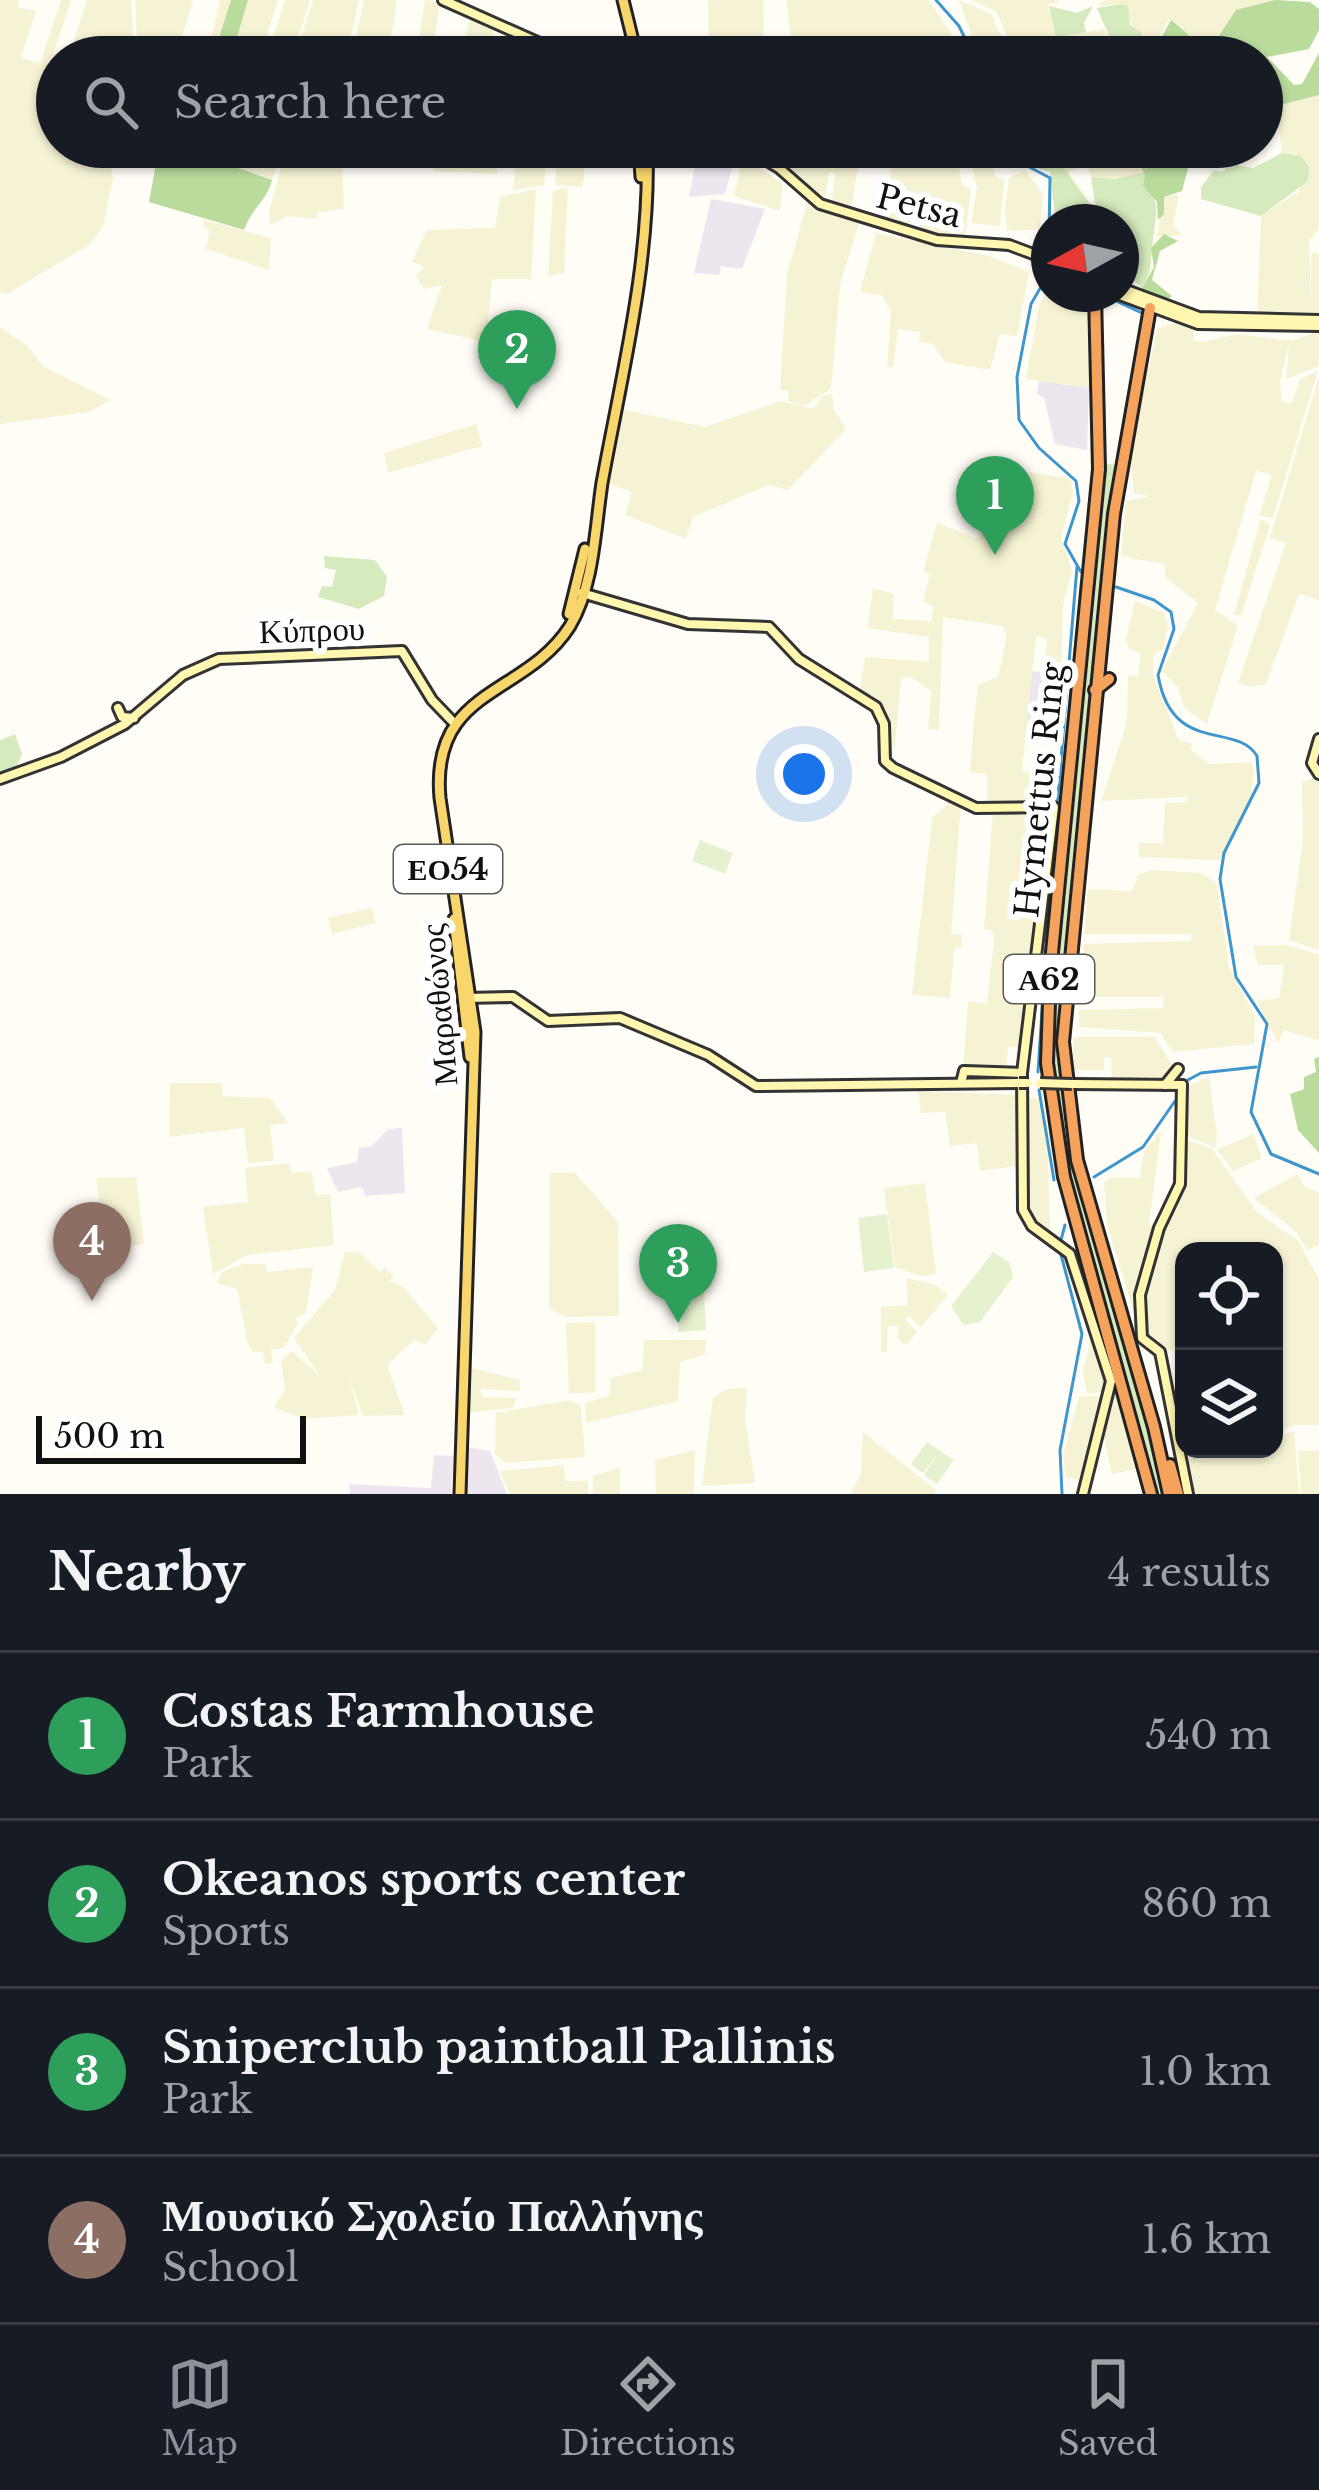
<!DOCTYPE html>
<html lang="en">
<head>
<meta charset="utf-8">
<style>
  body { margin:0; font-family:"Libre Baskerville",serif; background:#20242c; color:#f1f3f6 }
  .controls { position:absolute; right:36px; bottom:36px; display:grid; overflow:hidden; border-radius:24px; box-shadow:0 3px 9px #0004 }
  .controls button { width:108px; height:108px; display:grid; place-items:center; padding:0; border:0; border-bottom:3px solid #363941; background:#171b24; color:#f1f3f6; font:60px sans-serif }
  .compass { position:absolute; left:1031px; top:204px; width:108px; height:108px; border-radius:50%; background:#171b24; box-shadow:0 3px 9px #0004; rotate:262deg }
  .scale { position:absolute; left:36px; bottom:30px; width:270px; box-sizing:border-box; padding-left:12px; border:6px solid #111; border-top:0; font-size:33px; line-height:42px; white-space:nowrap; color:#111; -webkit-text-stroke:9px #fff; paint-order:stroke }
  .you { position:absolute; left:804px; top:774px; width:42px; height:42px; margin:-30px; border:9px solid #fff; border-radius:50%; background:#1a73e8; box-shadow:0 0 0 18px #1a73e833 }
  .badge { display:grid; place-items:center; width:78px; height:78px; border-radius:50%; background:#8c9099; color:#fff; font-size:39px; font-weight:700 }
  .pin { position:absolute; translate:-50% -99px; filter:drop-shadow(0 3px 6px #0008) }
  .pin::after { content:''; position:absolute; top:63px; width:42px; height:36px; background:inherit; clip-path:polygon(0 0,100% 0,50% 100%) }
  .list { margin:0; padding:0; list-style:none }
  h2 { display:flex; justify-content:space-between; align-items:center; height:156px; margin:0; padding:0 48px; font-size:51px }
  h2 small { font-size:39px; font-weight:400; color:#9ea1a6 }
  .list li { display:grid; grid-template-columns:78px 1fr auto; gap:36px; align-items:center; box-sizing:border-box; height:168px; padding:0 48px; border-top:3px solid #363941 }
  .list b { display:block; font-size:45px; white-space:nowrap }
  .list p { margin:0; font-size:39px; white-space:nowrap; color:#9ea1a6 }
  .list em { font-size:39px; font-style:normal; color:#9ea1a6 }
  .icon { flex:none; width:66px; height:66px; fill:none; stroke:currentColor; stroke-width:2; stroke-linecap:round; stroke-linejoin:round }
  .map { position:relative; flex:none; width:1319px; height:1494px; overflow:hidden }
  .search { position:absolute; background:#171b24; box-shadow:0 3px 9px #0004; left:36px; right:36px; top:36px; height:132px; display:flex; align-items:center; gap:30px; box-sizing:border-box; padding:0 42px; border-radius:66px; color:#9ea1a6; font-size:45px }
  .sheet { height:828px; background:#171b24 }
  nav { display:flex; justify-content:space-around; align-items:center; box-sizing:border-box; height:168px; border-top:3px solid #363941; background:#171b24; font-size:33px; color:#9ea1a6 }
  nav a { display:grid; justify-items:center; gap:6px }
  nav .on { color:#8c9099 }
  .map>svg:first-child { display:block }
  .industrial { fill:#eee6ef }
  .farmland { fill:#f6f3d4 }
  .green { fill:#d5ebbd }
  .forest { fill:#b9dc9c }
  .pitch { fill:#e6f2cf }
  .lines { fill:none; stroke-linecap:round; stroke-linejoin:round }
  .stream { stroke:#3f96cf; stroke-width:3 }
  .secondary-casing { stroke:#333; stroke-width:14 }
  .primary-casing { stroke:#222; stroke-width:15 }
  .highway-casing { stroke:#222; stroke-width:16 }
  .secondary { stroke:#fff6b0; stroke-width:8 }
  .primary { stroke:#f9d66b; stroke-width:9 }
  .highway { stroke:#f5a25d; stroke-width:10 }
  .secondary-bridge-casing { stroke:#333; stroke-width:14; stroke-linecap:butt }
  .secondary-bridge { stroke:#fff6b0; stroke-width:8 }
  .labels { text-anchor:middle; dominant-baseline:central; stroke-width:12; stroke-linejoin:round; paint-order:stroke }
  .shield { fill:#fff; stroke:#585858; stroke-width:3 }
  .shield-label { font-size:30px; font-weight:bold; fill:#111 }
  .street-label { font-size:33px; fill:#111; stroke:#fff }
</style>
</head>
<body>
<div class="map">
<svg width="1319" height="1494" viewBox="0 0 1319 1494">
  <rect width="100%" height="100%" fill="#fffdf5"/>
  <g class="industrial">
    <polygon points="699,147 726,147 736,153 725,194 689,197"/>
    <polygon points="711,199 765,209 742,269 721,266 719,275 694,273"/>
    <polygon points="1039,381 1089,388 1087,450 1055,444 1044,398 1037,394"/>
    <polygon points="1031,671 1061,674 1059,732 1025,728"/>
    <polygon points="402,1128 405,1193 365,1196 362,1187 338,1192 327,1168 357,1162 359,1148 372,1146 388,1129"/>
    <polygon points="468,1447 490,1451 507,1494 464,1494"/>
    <polygon points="434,1455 454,1456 451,1494 350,1494 349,1484 431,1488"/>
  </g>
  <g class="farmland">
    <polygon points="0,0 19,0 18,7 36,11 21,58 40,63 61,0 71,0 50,65 57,69 57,147 108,147 113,179 103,226 90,244 7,294 0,292"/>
    <polygon points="87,0 131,0 134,57 69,57"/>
    <polygon points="135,0 193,0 176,57 138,57"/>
    <polygon points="220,0 231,0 213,57 207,57"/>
    <polygon points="248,0 278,0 260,57 233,52"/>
    <polygon points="285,0 310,0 296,45 286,46 283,57 267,57"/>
    <polygon points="313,0 359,0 346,57 314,49 310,57 285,57 298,47"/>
    <polygon points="364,0 397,0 388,57 352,57"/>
    <polygon points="425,0 440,3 433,46 452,51 451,57 416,57"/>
    <polygon points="708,0 763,0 764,57 709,57"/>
    <polygon points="786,0 928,0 968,57 794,57"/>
    <polygon points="959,0 991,14 1006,46 979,56"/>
    <polygon points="972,0 1060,0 1048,5 1056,37 1104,29 1110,39 1101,57 1023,57 1008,40 997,12"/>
    <polygon points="1105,0 1275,0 1236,11 1205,57 1193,54 1190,36 1169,19 1160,36 1161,57 1142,57 1127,11 1120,4 1096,6"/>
    <polygon points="470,16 494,29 488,57 462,57"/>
    <polygon points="1319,95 1319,229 1309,241 1311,304 1311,253 1319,253 1319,319 1257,318 1261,216 1298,192 1309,167 1301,156 1282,153 1277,113 1280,105"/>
    <polygon points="219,147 284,147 272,180 221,162"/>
    <polygon points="370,147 417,147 402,164 368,158"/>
    <polygon points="431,147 500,147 497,174 433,171"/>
    <polygon points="517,147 548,147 544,185 513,190"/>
    <polygon points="558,147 586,147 583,187 555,185"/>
    <polygon points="783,147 861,147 851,210 832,199 835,173 829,172 825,198 809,194 782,165"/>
    <polygon points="894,147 984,147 997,178 1004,179 1000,226 971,223 977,188 971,163 959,167 962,185 971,189 965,239 928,234 921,227 923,212 913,211 909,225 885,216"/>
    <polygon points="1049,147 1079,147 1084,165 1067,173"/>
    <polygon points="1081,147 1133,147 1143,172 1116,179 1091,177"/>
    <polygon points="285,153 342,164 344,209 319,212 316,219 287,216 271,225 269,212"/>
    <polygon points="743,157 783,184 780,211 734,196"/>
    <polygon points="1025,170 1043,194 1040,229 1013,231 1007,230 1005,211 1009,178"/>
    <polygon points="568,187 564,273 548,276 553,191"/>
    <polygon points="536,189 531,279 492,279 486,342 427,329 442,285 424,289 416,276 424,266 412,262 427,230 495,228 500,197"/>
    <polygon points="1179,195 1173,225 1182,235 1157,237 1164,197"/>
    <polygon points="807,203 859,223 840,285 831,389 804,406 788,401 789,391 780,390 787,275"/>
    <polygon points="204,220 271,238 269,270 206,249 210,230 202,226"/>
    <polygon points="876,233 989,256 1029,272 1017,336 1000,334 990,370 945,362 933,344 919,342 920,332 898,329 893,367 887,367 891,312 882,295 860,292"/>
    <polygon points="1049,287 1049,294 1087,294 1089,388 1026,379 1039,306"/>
    <polygon points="1174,323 1196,328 1193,340 1201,342 1238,334 1291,341 1319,331 1319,366 1286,379 1289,344 1280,383 1282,402 1292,403 1300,379 1318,371 1273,518 1259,516 1272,475 1256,471 1215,610 1238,625 1207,724 1184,708 1178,688 1162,671 1198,603 1166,578 1164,564 1121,556 1126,501 1151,496 1134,494 1130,454 1157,329"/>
    <polygon points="0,327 28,346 43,366 110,400 89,412 0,424"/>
    <polygon points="1319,376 1319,600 1299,594 1266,684 1251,687 1238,683 1286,543 1270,538"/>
    <polygon points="832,394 834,410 846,429 795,483 788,490 769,485 693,517 686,539 625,515 632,492 607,483 620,409 705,427 780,401 813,409 822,396"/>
    <polygon points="476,424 482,446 388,473 384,453"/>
    <polygon points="1030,472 1071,479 1073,493 1061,538 1072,570 1063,605 1061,674 1044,672 1047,638 1036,637 1022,771 1037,773 1035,806 987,808 987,774 970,772 974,721 978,685 998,677 1007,635 1002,626 943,617 939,730 928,729 931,691 911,677 901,678 895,747 888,746 885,717 859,695 865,657 929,662 929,637 868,628 873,588 894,594 893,619 931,621 934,607 923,601 930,574 923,572 937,523 978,539 993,480 1026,489"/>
    <polygon points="1261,519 1270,525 1241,615 1234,615"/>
    <polygon points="1135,601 1164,613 1168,623 1164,648 1153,656 1153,675 1179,741 1192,743 1191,750 1209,764 1251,762 1254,769 1251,797 1220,860 1139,857 1139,843 1163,843 1165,803 1187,802 1187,797 1101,801 1127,722 1128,675 1138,676 1141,654 1129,649 1126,640"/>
    <polygon points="1319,777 1319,950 1289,940 1303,840 1302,782"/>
    <polygon points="948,797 961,804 951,934 962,935 961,946 954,950 950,998 912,995 932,818 947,805"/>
    <polygon points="1044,809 1049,818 1022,1047 1008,1047 1006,1073 963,1069 968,1001 987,1003 994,939 993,931 984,929 993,812 1031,811 1027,852 1034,853 1037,810"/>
    <polygon points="1150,870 1202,873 1217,884 1229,967 1255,1017 1254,1044 1173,1052 1160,1033 1079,1027 1079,1010 1163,1008 1163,997 1080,997 1084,944 1191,941 1191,934 1084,934 1088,889 1132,891 1138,875"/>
    <polygon points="372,908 376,923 332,934 328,918"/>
    <polygon points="1288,945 1319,955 1319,1041 1284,1030 1278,1043 1257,1001 1279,998 1284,965 1258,965 1253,946"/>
    <polygon points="1073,1037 1155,1037 1175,1070 1166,1083 1112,1081 1111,1057 1104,1058 1104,1070 1074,1070"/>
    <polygon points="1209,1077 1217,1136 1215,1148 1181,1133 1188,1086"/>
    <polygon points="170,1083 222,1083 223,1096 270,1098 288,1123 270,1125 274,1161 248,1163 244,1128 169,1137"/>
    <polygon points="918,1091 1021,1095 1021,1165 980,1171 977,1143 950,1146 945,1112 921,1113"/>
    <polygon points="1024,1096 1039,1099 1048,1156 1050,1232 1026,1212"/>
    <polygon points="1161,1131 1149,1225 1156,1227 1133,1310 1107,1224 1104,1183 1111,1177 1140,1178 1144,1151"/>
    <polygon points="1253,1134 1262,1158 1234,1171 1217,1150"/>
    <polygon points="1180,1137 1212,1149 1257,1212 1298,1241 1319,1279 1319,1425 1294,1425 1274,1435 1274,1251 1184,1251 1184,1349 1162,1352 1146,1340 1140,1322 1144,1290 1164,1221 1182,1187"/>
    <polygon points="290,1163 291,1173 311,1171 316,1195 330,1194 334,1245 248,1255 213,1274 203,1207 248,1202 245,1168"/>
    <polygon points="550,1173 575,1173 618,1222 619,1316 566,1317 549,1308"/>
    <polygon points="1297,1174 1305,1187 1319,1193 1319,1245 1308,1250 1294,1230 1254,1198"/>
    <polygon points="136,1177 144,1244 105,1249 96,1178"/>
    <polygon points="925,1183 936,1274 920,1276 895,1267 884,1188"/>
    <polygon points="358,1251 380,1272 385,1268 394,1276 390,1281 403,1287 438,1328 425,1345 414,1340 387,1365 405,1415 363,1416 349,1378 359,1415 302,1419 274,1407 285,1389 281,1361 292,1351 320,1376 294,1338 335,1290 345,1252"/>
    <polygon points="244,1264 265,1264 267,1272 313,1267 306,1313 295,1318 298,1323 284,1348 271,1350 273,1363 265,1364 262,1351 253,1352 248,1345 237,1289 217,1283 222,1272"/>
    <polygon points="906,1278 934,1284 948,1295 921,1327 909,1316 905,1319 917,1332 906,1345 897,1338 899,1326 888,1326 887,1352 881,1352 881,1307 908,1305"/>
    <polygon points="595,1322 595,1392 569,1394 566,1323"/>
    <polygon points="1092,1333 1108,1391 1087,1394 1083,1373"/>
    <polygon points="644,1340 706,1340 705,1355 680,1362 678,1401 586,1423 585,1403 609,1396 611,1378 643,1370"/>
    <polygon points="472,1368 520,1380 520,1391 481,1389 482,1397 516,1398 513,1408 470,1412"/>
    <polygon points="747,1388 745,1419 755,1483 702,1486 713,1397 727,1389"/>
    <polygon points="1107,1395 1084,1481 1066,1477 1063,1456 1079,1397"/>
    <polygon points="1113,1395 1120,1397 1136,1469 1112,1474 1102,1428"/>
    <polygon points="569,1400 581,1406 585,1457 506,1463 495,1455 496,1413"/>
    <polygon points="1294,1431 1299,1494 1189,1494 1185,1460 1231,1449 1274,1449 1274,1438"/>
    <polygon points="863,1432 936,1490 935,1494 851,1494 861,1474"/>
    <polygon points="695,1450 694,1494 656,1494 655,1460"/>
    <polygon points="1319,1450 1319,1494 1301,1494 1298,1451"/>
    <polygon points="564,1465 565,1481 588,1481 588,1494 510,1494 500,1471"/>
    <polygon points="620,1468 620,1494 593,1494 593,1476"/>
  </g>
  <g class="green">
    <polygon points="1121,4 1128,6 1130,25 1142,33 1142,57 1101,57 1103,40 1110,38 1097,8"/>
    <polygon points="1049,6 1077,13 1093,6 1084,23 1086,32 1056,37"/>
    <polygon points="1029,147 1049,147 1096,212 1092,222 1056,222 1050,172 1040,169"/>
    <polygon points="1282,153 1301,156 1309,167 1308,181 1261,216 1201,199 1201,187 1214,170 1222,172 1231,164 1253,168"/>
    <path d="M1143,172C1163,212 1155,211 1152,250C1150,267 1152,271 1142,288L1121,270V222H1098L1091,177L1116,179Z"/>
    <path d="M1101,463L1117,465L1059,1046L1075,1165L1143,1398L1165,1494H1155C1124,1329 1056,1195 1049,1022Z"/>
    <polygon points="324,556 375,560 387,577 384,596 359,609 318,597 322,586 332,587 336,570 325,568"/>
    <polygon points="15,734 22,754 17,765 0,773 0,740"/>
  </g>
  <g class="forest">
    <polygon points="231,0 248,0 233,51 247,53 213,57"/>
    <polygon points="1275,0 1310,2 1319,9 1319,30 1309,49 1267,57 1294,85 1302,84 1319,53 1319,95 1280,105 1275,131 1262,93 1262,57 1205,57 1236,10"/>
    <polygon points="1171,20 1190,36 1197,57 1163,57 1162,36"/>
    <path d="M159,147H219L221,162L272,180C268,199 251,209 244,230L149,202Z"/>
    <polygon points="1133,147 1177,147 1189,165 1182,191 1164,197 1164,214 1158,220 1157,202 1143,186 1145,176"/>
    <polygon points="1164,234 1178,241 1160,251 1152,280 1172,296 1161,303 1142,288 1154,267 1151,248"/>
    <polygon points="1319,1057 1319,1153 1298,1130 1290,1094 1304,1089 1304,1077 1316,1072 1314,1059"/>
  </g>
  <g class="pitch">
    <polygon points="700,840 733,853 725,874 692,861"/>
    <polygon points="887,1214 894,1268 864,1272 858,1218"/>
    <polygon points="993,1252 1010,1263 1013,1277 980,1322 963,1325 951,1306"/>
    <polygon points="704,1292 706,1330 678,1332 677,1295"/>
    <polygon points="927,1442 954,1460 937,1484 924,1475 937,1455 923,1473 911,1464"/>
  </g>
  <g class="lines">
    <g class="stream">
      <polyline points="936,0 959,26 974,57"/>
      <polyline points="1016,147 1020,162 1050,178 1049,238"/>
      <polyline points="1049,273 1031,304 1017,377 1019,420 1039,448 1076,481 1079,501 1065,544 1081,572"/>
      <polyline points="1103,295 1144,314"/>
      <path d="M1116,587L1154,600L1171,612L1174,629L1158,675C1172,756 1236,721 1257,756L1259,783L1224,853L1220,879L1236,977L1267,1024L1251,1112L1271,1154L1319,1174"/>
      <polyline points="1057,807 1077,567"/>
      <polyline points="1038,1072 1052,858"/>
      <polyline points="1184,1082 1201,1073 1256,1067"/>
      <polyline points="1039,1090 1054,1180"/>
      <polyline points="1094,1177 1143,1147 1175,1101"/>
      <polyline points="1061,1240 1065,1225"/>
      <polyline points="1060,1251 1082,1334 1060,1450 1062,1494"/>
    </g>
    <defs>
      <g id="secondary">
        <polyline points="443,0 571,57"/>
        <polyline points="744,147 779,168 820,204 937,240 1009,245 1049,260"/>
        <polyline points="1121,288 1199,317 1319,320"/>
        <polyline points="1117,294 1198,324 1319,326"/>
        <polyline points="582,593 688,624 769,627 799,659 876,707 884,724 885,761 893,768 976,808 1054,807 1022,1073 1023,1210 1032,1226 1070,1254 1111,1381 1083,1494"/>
        <polyline points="118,708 122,717 134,718"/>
        <polyline points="1319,739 1312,763 1319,774"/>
        <polyline points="0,779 61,757 125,724 183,675 219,659 402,651 432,700 455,724"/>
        <polyline points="466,998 513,997 548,1021 620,1018 708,1055 756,1086 1019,1083"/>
        <polyline points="961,1083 964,1071 1022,1073"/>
        <polyline points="1072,1084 1182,1085"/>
        <polyline points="1165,1085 1178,1069"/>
        <polyline points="1182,1085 1180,1184 1159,1228 1140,1295 1142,1338 1160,1352 1188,1494"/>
      </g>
      <g id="primary">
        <polyline points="623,0 637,57"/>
        <polyline points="639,147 641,177"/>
        <polyline points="569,614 585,549"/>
        <polyline points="454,919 470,1057"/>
        <path d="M460,1494L475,1032L440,798C430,687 525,697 570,626C594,586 595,529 602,483C622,373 651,260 647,147"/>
      </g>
      <g id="highway">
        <polyline points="1095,294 1099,469 1050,973 1047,1063 1064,1177 1151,1494"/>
        <polyline points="1150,308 1114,514 1063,1042 1077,1160 1154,1427 1169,1494"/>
        <polyline points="1095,690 1109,679"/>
        <polyline points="1170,1465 1178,1494"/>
      </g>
    </defs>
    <use href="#secondary" class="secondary-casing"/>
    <use href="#primary" class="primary-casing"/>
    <use href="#highway" class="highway-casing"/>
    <use href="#secondary" class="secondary"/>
    <use href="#primary" class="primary"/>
    <use href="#highway" class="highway"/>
    <defs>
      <g id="secondary-bridge">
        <polyline points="1019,1083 1027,1083"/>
        <polyline points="1040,1083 1072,1084"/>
      </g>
    </defs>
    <use href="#secondary-bridge" class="secondary-bridge-casing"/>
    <use href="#secondary-bridge" class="secondary-bridge"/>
  </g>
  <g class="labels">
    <g class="shield">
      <rect x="394" y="845" width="108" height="48" rx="9"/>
      <rect x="1004" y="955" width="90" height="48" rx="9"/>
    </g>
    <g class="shield-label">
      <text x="448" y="869">ΕΟ54</text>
      <text x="1049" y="979">Α62</text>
    </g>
    <g class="street-label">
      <text transform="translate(919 206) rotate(14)">Petsa</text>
      <text transform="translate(312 630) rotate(-2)">Κύπρου</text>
      <text transform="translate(1040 790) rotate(-84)">Hymettus Ring</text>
      <text transform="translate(439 1005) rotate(-95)">Μαραθώνος</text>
    </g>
  </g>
</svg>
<div class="controls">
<button><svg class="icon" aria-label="locate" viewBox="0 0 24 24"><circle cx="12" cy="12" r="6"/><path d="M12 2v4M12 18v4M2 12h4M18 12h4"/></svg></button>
<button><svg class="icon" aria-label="layers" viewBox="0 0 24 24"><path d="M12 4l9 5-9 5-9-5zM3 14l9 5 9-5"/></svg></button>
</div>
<svg class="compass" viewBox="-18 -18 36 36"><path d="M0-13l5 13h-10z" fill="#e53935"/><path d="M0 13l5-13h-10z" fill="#9ea1a6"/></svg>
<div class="scale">500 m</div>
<div class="you"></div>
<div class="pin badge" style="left:995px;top:555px;background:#2e9e5b">1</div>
<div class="pin badge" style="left:517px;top:409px;background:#2e9e5b">2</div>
<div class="pin badge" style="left:678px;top:1323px;background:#2e9e5b">3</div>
<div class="pin badge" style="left:92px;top:1301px;background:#8d6e63">4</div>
<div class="search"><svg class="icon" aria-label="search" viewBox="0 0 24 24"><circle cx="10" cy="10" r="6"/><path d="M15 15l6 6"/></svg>Search here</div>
</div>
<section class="sheet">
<h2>Nearby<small>4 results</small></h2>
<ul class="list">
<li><span class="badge" style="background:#2e9e5b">1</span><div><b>Costas Farmhouse</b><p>Park</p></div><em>540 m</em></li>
<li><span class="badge" style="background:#2e9e5b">2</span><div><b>Okeanos sports center</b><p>Sports</p></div><em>860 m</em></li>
<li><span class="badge" style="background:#2e9e5b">3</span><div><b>Sniperclub paintball Pallinis</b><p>Park</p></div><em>1.0 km</em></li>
<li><span class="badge" style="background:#8d6e63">4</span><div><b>Μουσικό Σχολείο Παλλήνης</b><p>School</p></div><em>1.6 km</em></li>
</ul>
</section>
<nav>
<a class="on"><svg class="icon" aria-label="map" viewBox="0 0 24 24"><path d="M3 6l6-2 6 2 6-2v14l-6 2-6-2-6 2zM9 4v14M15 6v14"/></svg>Map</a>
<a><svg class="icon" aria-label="directions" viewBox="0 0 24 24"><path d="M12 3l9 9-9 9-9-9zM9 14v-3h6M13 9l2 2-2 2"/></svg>Directions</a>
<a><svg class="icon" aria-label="saved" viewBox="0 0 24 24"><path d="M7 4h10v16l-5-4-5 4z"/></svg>Saved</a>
</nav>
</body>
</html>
